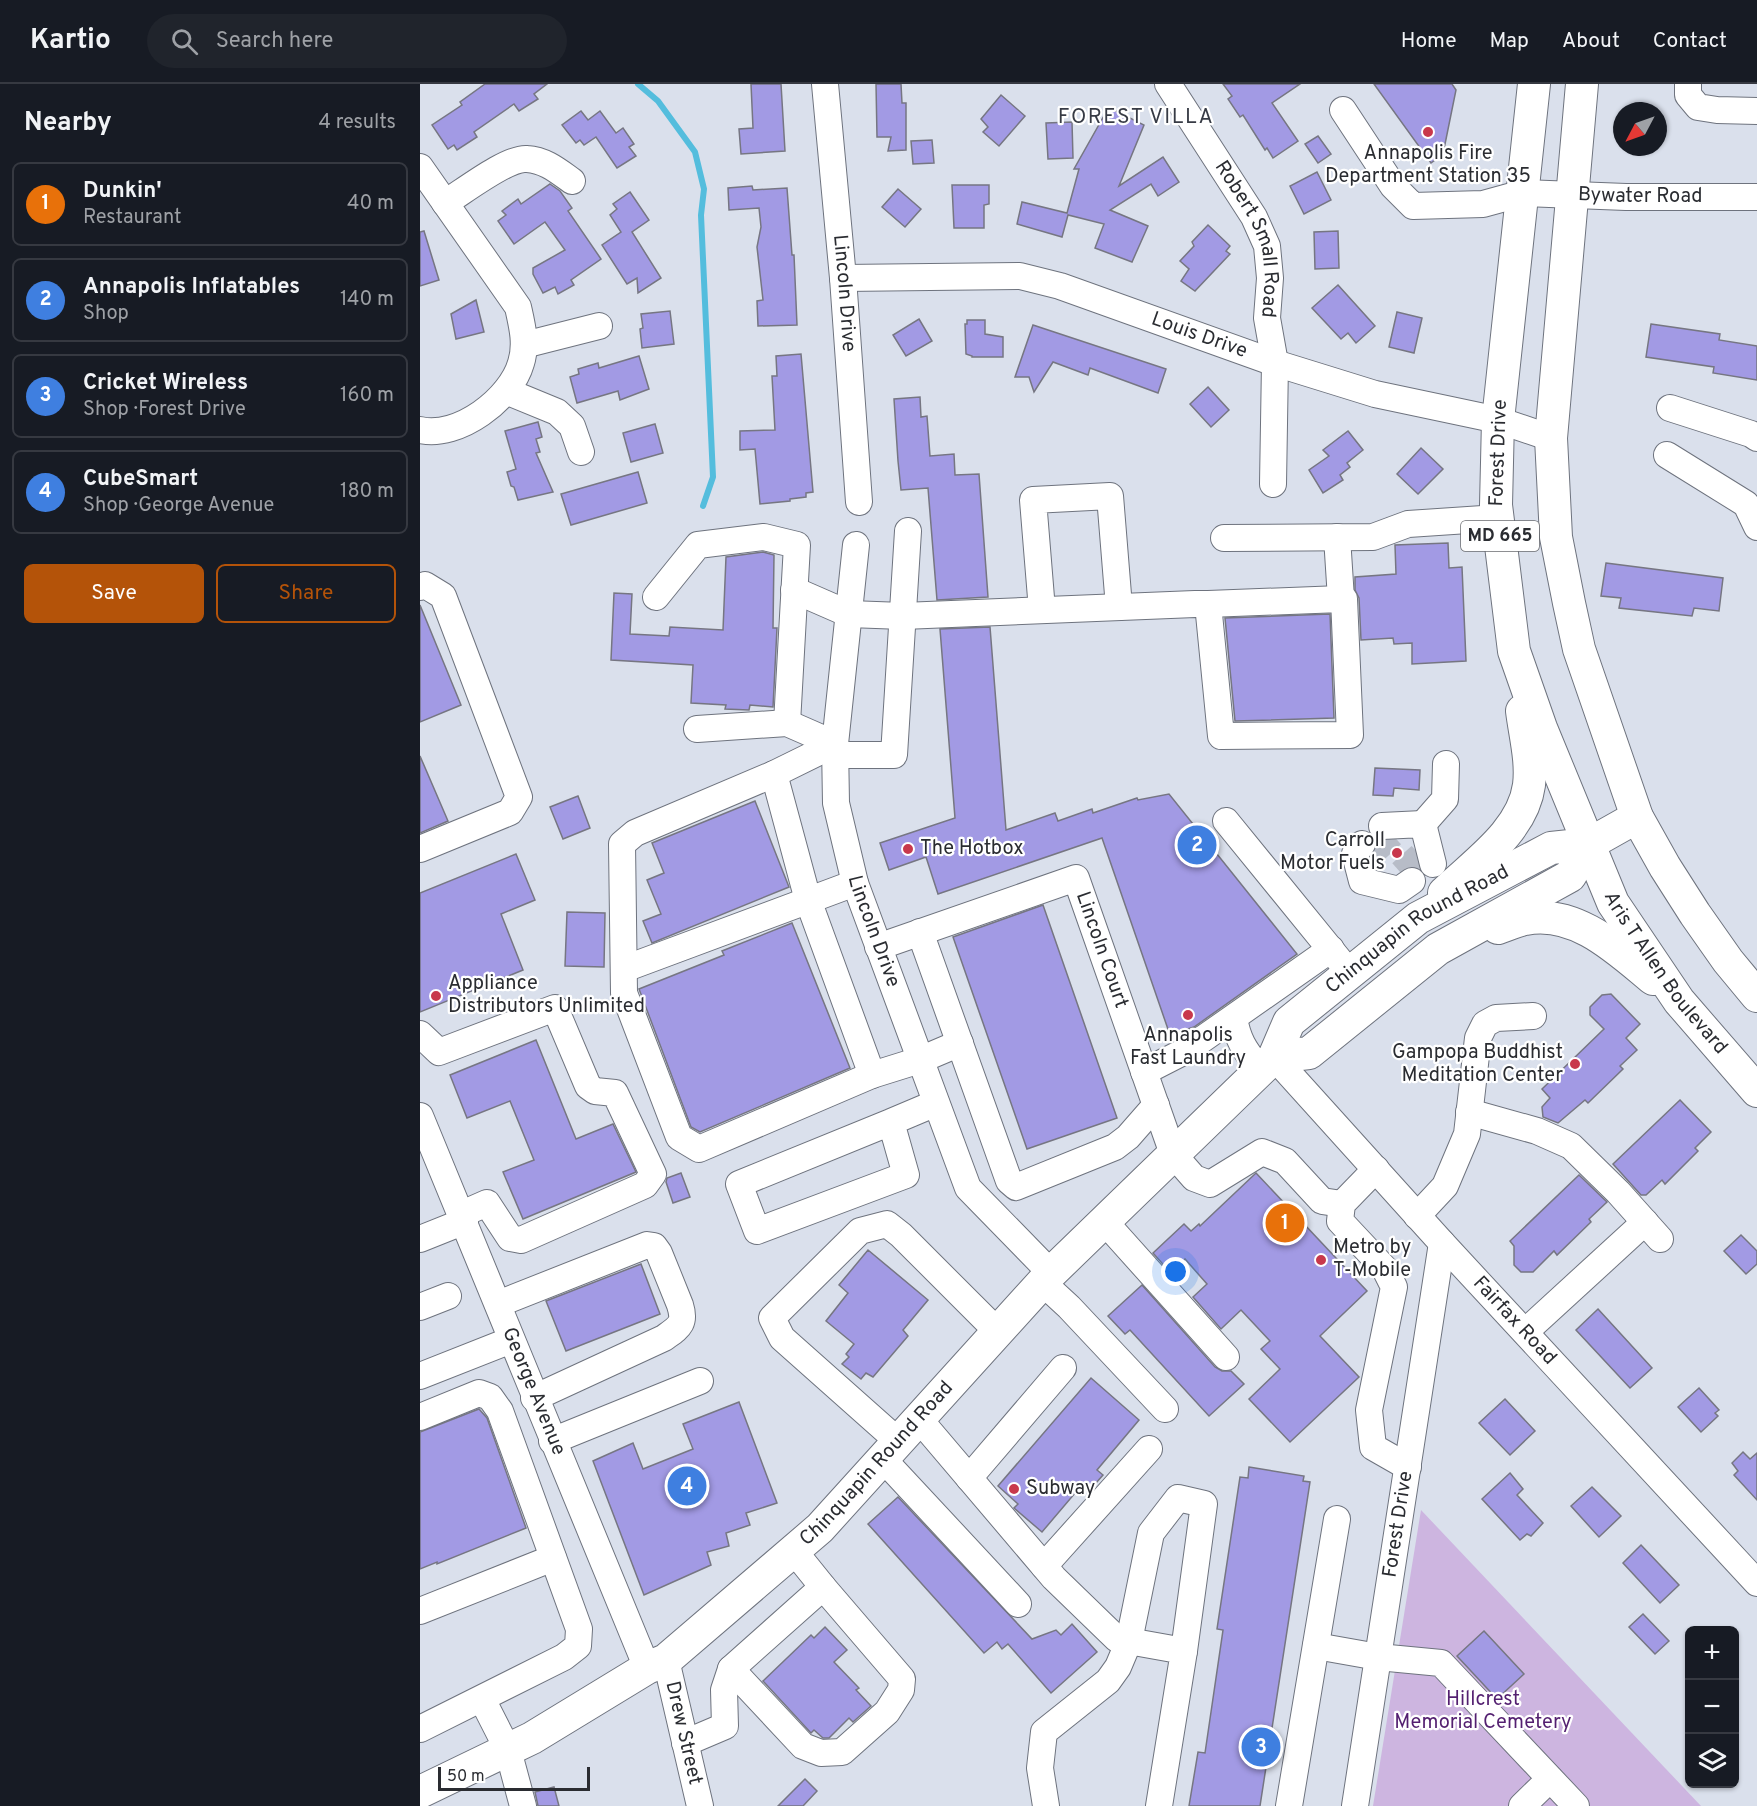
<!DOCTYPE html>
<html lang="en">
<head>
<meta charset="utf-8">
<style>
  body { margin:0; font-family:Overpass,sans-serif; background:#20242c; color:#f1f3f6 }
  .controls { position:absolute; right:18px; bottom:18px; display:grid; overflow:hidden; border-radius:9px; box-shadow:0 2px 4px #0004 }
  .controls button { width:54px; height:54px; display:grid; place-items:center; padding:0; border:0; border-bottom:2px solid #363941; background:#171b24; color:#f1f3f6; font:30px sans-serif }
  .compass { position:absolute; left:1193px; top:18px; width:54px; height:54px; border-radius:50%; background:#171b24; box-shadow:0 2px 4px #0004; rotate:229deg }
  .scale { position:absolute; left:18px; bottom:15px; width:152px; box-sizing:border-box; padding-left:6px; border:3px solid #2a2c31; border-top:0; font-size:16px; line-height:21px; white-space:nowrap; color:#2a2c31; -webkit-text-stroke:4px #fff; paint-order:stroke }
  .you { position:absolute; left:756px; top:1188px; width:21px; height:21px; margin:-15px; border:4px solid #fff; border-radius:50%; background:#1a73e8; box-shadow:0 0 0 9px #1a73e833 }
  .badge { display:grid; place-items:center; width:39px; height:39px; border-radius:50%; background:#b45309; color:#fff; font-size:20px; font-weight:700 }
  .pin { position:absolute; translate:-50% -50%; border:3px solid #fff; box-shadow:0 2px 6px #0006 }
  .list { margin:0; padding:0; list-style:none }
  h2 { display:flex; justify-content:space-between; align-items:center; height:78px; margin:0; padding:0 24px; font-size:26px }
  h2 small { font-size:20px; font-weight:400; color:#9ea1a6 }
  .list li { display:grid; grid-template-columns:39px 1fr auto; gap:18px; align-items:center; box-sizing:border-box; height:84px; margin:0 12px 12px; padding:0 12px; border:2px solid #363941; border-radius:9px }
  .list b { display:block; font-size:22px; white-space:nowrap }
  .list p { margin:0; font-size:20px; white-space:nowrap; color:#9ea1a6 }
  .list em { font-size:20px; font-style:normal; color:#9ea1a6 }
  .actions { display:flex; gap:12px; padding:18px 24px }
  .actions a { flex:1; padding:14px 0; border:2px solid #b45309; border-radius:9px; text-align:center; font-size:21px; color:#b45309 }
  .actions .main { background:#b45309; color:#fff }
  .icon { flex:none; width:33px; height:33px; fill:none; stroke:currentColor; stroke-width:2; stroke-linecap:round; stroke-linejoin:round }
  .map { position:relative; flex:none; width:1337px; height:1722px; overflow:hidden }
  header { display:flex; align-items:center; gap:36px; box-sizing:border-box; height:84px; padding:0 30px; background:#171b24; border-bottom:2px solid #363941 }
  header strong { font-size:28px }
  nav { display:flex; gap:33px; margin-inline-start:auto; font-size:21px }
  .search { width:420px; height:54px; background:#20242c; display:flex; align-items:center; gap:15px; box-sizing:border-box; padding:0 21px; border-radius:33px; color:#9ea1a6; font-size:22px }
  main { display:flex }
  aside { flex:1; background:#171b24 }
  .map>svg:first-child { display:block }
  .green { fill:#cdb5e0 }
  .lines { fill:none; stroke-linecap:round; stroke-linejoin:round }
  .stream { stroke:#54bddd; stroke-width:6 }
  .building { fill:#a29ae4; stroke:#767682; stroke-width:1.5 }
  .minor-tunnel { stroke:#b7bcc7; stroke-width:26; stroke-dasharray:26 13; stroke-linecap:butt }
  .minor-casing { stroke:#6e737e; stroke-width:28 }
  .major-casing { stroke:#6e737e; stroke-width:34 }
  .minor { stroke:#fff; stroke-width:26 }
  .major { stroke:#fff; stroke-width:32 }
  .poi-dot { fill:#c8384c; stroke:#fff; stroke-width:2 }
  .labels { text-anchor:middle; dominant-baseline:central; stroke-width:4.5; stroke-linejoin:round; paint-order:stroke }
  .shield { fill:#fff; stroke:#6a6b6f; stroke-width:1.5 }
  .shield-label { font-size:18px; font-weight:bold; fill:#2a2c31 }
  .poi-label { font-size:20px; fill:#2a2c31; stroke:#fff; text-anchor:start }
  .street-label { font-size:20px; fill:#2a2c31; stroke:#fff }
  .park-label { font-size:20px; fill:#531f70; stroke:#fff }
  .neighbourhood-label { font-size:21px; letter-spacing:1.5px; fill:#373b45; stroke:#fff }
</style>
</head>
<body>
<header>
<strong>Kartio</strong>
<div class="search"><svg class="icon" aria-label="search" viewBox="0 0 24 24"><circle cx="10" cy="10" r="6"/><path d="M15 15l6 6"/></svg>Search here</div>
<nav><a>Home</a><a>Map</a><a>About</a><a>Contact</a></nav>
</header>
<main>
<aside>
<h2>Nearby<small>4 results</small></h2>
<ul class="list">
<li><span class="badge" style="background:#e8710a">1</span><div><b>Dunkin'</b><p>Restaurant</p></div><em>40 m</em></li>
<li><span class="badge" style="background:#3f7fe0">2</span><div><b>Annapolis Inflatables</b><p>Shop</p></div><em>140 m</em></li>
<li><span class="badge" style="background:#3f7fe0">3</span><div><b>Cricket Wireless</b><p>Shop · Forest Drive</p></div><em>160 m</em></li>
<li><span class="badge" style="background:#3f7fe0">4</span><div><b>CubeSmart</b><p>Shop · George Avenue</p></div><em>180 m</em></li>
</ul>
<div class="actions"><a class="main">Save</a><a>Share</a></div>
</aside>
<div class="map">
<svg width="1337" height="1722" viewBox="0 0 1337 1722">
  <rect width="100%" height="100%" fill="#dae0ec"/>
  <polygon class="green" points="1001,1426 1281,1722 953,1722"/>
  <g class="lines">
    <polyline class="stream" points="218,0 238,17 275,68 284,105 281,131 293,393 283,422"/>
  </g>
  <g class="building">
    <polygon points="65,0 127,0 114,10 118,15 99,27 94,20 54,48 57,53 37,66 34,61 28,65 12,41 42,21 40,18"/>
    <polygon points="331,0 361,0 365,67 321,70 319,45 333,44"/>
    <polygon points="456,0 481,0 482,19 486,19 486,66 468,67 471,53 457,53"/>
    <polygon points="803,0 880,0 852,19 878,57 853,74 847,64 845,66 823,31 820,33 808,15 812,12"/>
    <polygon points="954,0 1032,0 1036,6 1023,70 1011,79"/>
    <polygon points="581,11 605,32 579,62 563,48 568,43 561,35"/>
    <polygon points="690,24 724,41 699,102 743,73 759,98 738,112 731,100 690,126 728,142 712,178 675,164 684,140 648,131 642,153 597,140 602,118 647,129 659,85 654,85 685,30 688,30"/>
    <polygon points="161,27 168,36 180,27 196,49 203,44 214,60 209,63 216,72 197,84 176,53 164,61 160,56 156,59 142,41"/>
    <polygon points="652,38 653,74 628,75 626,39"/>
    <polygon points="898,52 911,70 898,79 885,60"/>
    <polygon points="512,56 514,79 493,80 491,57"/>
    <polygon points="897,88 911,116 884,130 870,102"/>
    <polygon points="130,100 140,107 152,124 148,127 181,175 151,196 154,201 138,210 135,203 123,209 113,190 113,184 145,166 125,138 94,160 78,137 86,131 82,127 98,115 101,120"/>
    <polygon points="532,101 569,101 569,120 564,121 564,144 534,144"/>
    <polygon points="332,102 333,106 367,104 372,171 374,171 377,241 338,242 337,217 343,216 337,163 341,143 339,124 309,126 308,104"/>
    <polygon points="478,105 501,125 485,143 462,123"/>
    <polygon points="210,108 229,136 212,148 241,194 218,209 217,194 207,200 182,161 201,148 190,131 197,125 193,120"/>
    <polygon points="788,141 810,162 806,167 810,170 775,207 761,197 769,185 760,177 774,162 772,158"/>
    <polygon points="4,147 19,196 0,202 0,148"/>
    <polygon points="918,147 919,184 895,185 894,148"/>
    <polygon points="918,201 955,242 936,259 928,249 921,255 892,224"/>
    <polygon points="56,216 64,248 36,255 31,230"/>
    <polygon points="250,227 254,260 222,264 220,245 223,244 221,230"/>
    <polygon points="977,228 1002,234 994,269 969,263"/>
    <polygon points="499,235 512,257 486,272 473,251"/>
    <polygon points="547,236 565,236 565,250 583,253 583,273 552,273 552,272 546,270 545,240 547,240"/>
    <polygon points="1231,240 1300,250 1299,256 1337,262 1337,296 1293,289 1294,283 1226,273"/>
    <polygon points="613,241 746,285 738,309 670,284 668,291 633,278 614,308 609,293 595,293"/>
    <polygon points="381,270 393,408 386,409 386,413 370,415 370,417 340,420 335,365 320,366 320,347 355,346 352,292 357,292 356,272"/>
    <polygon points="219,272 229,305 200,316 198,307 157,319 150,293 159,290 158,285 178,279 179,284"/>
    <polygon points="788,303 809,326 791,343 770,320"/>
    <polygon points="500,313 501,333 507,332 510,372 534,370 535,391 559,390 568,513 517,516 508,404 481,406 478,377 474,315"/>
    <polygon points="118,338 122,353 116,355 120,368 116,369 133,408 98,416 94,403 91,402 87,388 96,385 85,347"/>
    <polygon points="235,340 243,369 211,378 203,349"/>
    <polygon points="928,347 943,366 927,379 930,383 920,391 923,396 903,409 889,386 909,372 903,366"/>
    <polygon points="1001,364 1023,385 998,410 977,390"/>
    <polygon points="218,388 227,419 151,441 141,410"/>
    <polygon points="1028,459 1029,484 1042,483 1046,577 992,580 992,559 974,560 973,554 941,556 939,514 935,506 935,493 976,490 975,461"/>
    <polygon points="343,468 354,471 353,544 357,544 353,623 330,621 329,626 305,625 306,621 271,619 273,581 191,576 194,509 212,510 210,550 249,552 250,543 303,546 306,473"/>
    <polygon points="1186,479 1303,494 1299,527 1274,524 1272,532 1199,524 1201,514 1181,512"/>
    <polygon points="0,521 41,621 0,638"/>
    <polygon points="910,530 914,634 815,637 805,534"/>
    <polygon points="570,543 586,746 635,729 638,737 672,725 673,729 717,714 718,716 749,710 877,870 774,943 750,951 682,754 518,810 506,773 469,786 460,759 535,734 520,545"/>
    <polygon points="0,672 28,737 0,749"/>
    <polygon points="955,684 1000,686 999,706 974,704 973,712 953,711"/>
    <polygon points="158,712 170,744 143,755 130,723"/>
    <polygon points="335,717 369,803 232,859 223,837 241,830 227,796 244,789 232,759"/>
    <polygon points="96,770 115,816 81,830 103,886 0,928 0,809"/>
    <polygon points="623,821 697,1034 607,1065 533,853"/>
    <polygon points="147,828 185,829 184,883 145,882"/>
    <polygon points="372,839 430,984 280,1048 271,1043 219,905 304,871 302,867"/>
    <polygon points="1191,910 1220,940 1206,954 1217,966 1200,982 1203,985 1168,1019 1165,1016 1138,1039 1123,1033 1122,1023 1130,1014 1122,1005 1184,945 1170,931 1170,923 1182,911"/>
    <polygon points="116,956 156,1055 193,1040 216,1088 103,1135 83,1088 114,1076 90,1017 47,1034 30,991"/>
    <polygon points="1260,1016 1291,1048 1275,1064 1278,1067 1245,1100 1242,1096 1226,1111 1221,1111 1193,1080"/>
    <polygon points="261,1089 270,1113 253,1119 246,1098 247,1094"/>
    <polygon points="836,1089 947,1207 900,1252 939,1293 870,1358 829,1315 860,1285 841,1265 850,1257 821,1226 801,1245 773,1213 787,1200 765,1175 762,1179 760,1177 749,1187 733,1169 764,1140 771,1147 779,1140 780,1142"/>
    <polygon points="1159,1091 1187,1118 1169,1135 1171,1138 1137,1171 1134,1167 1113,1188 1101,1188 1094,1181 1094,1162 1090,1157"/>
    <polygon points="1321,1151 1337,1167 1337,1180 1326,1190 1304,1167"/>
    <polygon points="448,1166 508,1216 483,1246 488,1252 453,1293 446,1289 441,1295 422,1280 429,1273 426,1270 434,1260 406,1237 428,1209 419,1201"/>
    <polygon points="221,1180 240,1230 146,1267 126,1217"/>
    <polygon points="722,1201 795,1283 802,1287 811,1287 824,1300 789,1332 710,1246 705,1250 688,1232"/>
    <polygon points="1178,1225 1232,1284 1210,1304 1156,1246"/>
    <polygon points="671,1294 719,1336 677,1386 683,1391 668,1408 661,1402 622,1448 594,1424 598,1420 578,1402"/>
    <polygon points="1279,1304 1299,1326 1295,1329 1298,1332 1281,1348 1258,1323"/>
    <polygon points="1085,1315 1115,1347 1090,1371 1059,1339"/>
    <polygon points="319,1318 357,1419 326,1429 330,1441 306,1449 309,1462 287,1468 291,1481 224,1511 173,1377 213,1359 223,1385 273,1365 263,1340"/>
    <polygon points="59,1325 67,1334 106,1444 17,1480 17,1478 0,1485 0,1348"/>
    <polygon points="1323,1368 1330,1375 1337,1369 1337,1416 1314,1391 1318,1387 1312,1379"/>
    <polygon points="829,1383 884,1392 883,1397 890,1398 840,1722 769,1722 778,1668 785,1669 803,1546 797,1545 820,1393 828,1394"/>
    <polygon points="1090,1389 1103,1405 1097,1411 1123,1439 1111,1452 1107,1450 1100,1456 1062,1415"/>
    <polygon points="1172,1403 1201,1432 1179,1453 1151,1422"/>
    <polygon points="478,1413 612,1555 636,1546 641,1551 652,1540 677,1568 631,1609 588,1560 582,1565 577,1558 564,1569 448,1440"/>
    <polygon points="1221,1461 1259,1501 1240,1519 1203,1479"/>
    <polygon points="1223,1530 1249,1557 1235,1570 1209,1543"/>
    <polygon points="405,1543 427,1566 414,1578 439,1604 436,1606 451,1622 433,1638 429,1634 409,1654 403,1654 394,1646 391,1649 343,1597 391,1551 394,1554"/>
    <polygon points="1064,1547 1104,1590 1077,1615 1037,1572"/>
    <polygon points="385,1695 397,1707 383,1722 358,1722"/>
    <polygon points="134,1703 139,1722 118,1722 115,1708"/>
  </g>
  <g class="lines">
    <g class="minor-tunnel">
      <polyline points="953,768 973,750"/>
      <polyline points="981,789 1001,771"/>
    </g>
    <defs>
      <g id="minor">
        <path id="s1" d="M405,0L423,194L439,418"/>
        <path id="s2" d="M748,0L834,133L847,162L850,194L847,234L855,279L853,400"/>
        <polyline points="1268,0 1268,11 1278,23 1297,26 1337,27"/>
        <path id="s3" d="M923,26L973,102L993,122L1063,120L1103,109L1206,113H1337"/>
        <path d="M0,83L98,223C102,241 107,260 101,279C91,315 38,355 0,346"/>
        <path d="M25,119C43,108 88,73 107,75C125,76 138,87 152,97"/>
        <path id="s4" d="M423,194L600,192L640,202L855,279L955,310L1078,336L1131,354"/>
        <polyline points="104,261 179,242"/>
        <polyline points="86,307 137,328 152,342 161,368"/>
        <polyline points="1250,324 1331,350 1337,354"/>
        <polyline points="1247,371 1326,420 1337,443"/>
        <polyline points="917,453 921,515"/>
        <polyline points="804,454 953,453 988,440 1078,434"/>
        <path id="s5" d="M436,461L415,660L416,719L435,799L548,1104L631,1189"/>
        <polyline points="0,503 5,501 23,512 99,713 90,728 0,765"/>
        <polyline points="374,506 429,530 483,532 775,520 788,520 921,515 924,515 930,651 801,652 788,520"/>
        <polyline points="236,513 278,461 344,453 377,461 367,639"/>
        <polyline points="622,526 613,416 690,412 699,523"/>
        <polyline points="277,645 367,639 415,660"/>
        <polyline points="415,660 354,690 215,749 202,760 204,909 259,1053 279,1065 452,991 500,976 540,959"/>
        <polyline points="415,671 474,671 488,447"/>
        <polyline points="354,690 388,816 452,991"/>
        <polyline points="806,737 920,877"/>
        <polyline points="1003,740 1025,715 1026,680"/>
        <polyline points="962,742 1003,740 1013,780"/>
        <polyline points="942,760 935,770 942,797 979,806 992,797"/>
        <polyline points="500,848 589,1097 596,1103 695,1063 708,1053 736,1021"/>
        <path id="s6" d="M458,863L656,794L753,1070L774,1094L790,1100L842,1068L865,1077L902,1117L922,1120"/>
        <polyline points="204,885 435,799"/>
        <path d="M814,934C818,958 826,967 840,986"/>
        <polyline points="0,950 19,968 135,924 168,1002 175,1007 195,1009 233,1090 225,1101 101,1156 90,1154 67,1119 42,1130"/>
        <path id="s7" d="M854,973L1022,1159L1337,1499"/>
        <polyline points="724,988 767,966 911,865"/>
        <polyline points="1049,1028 1117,1047 1151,1062 1198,1108 1240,1155"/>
        <path id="s8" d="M0,1032L227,1584"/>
        <polyline points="471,1038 319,1100 337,1147 486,1091 471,1038 516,1019"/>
        <polyline points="956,1085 922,1120 920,1137 965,1185 974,1203 949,1326 953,1363 988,1383"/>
        <polyline points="997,1132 1025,1102 1047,1050 1058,954 1065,940 1076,934 1113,932"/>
        <polyline points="684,1137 806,1273"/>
        <polyline points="0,1155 45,1137"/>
        <polyline points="623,1199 649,1223 745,1325"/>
        <path d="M78,1220L227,1161L234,1162L239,1169L260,1221C266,1240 259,1243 244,1254L114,1314"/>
        <polyline points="0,1223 28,1212"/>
        <polyline points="1105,1248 1225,1138"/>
        <polyline points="0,1292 91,1256"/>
        <polyline points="0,1333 59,1309 70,1313 80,1327 159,1545 158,1562 144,1573 0,1645"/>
        <polyline points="499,1335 634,1494 697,1555 764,1567 739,1722"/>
        <polyline points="132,1357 280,1297"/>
        <polyline points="479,1358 362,1254 352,1234 440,1147 467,1140 481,1151 578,1248"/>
        <polyline points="463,1375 598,1520"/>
        <polyline points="549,1394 643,1284"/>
        <polyline points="624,1482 729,1365"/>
        <polyline points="0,1527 133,1474"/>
        <polyline points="896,1562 958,1573 1021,1579 1156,1722"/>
        <path id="s9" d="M246,1576L280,1722"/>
        <polyline points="311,1585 383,1662 401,1669 422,1668 467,1628 481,1606 482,1595 403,1503"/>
        <polyline points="62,1615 88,1666 103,1722"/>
        <polyline points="265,1659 305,1642 304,1606 311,1585 403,1503 374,1467"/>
        <polyline points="626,1722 620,1684 624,1648 688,1597 698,1583 709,1557 731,1449 758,1414 784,1420 764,1567"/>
        <polyline points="869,1722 917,1435"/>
        <path id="s10" d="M935,1722L1022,1159"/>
        <polyline points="1102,1722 1130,1695"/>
      </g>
      <g id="major">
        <path id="s11" d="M1114,0L1078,336L1076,421L1094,567L1121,644L1193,819L1259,917L1337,1007"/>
        <polyline points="1162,0 1131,354 1136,453 1149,519 1159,565 1217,733 1245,783 1275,830 1308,877 1337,912"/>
        <path d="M1024,809C1055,779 1103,747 1109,701C1112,677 1105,651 1102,627"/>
        <path d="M1078,844C1087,841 1096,837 1105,835C1156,825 1198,866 1233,895"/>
        <polyline points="854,973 889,969 1018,865 1150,792 1169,760"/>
        <path id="s12" d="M0,1708L112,1654L227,1584L246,1576L400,1444L631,1189L854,973L869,938L998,834L1131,764L1169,760L1217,733"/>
      </g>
    </defs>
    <use href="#minor" class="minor-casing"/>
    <use href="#major" class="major-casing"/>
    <use href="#minor" class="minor"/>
    <use href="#major" class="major"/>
  </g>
  <g class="poi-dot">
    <circle cx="1008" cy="48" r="6"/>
    <circle cx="488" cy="765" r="6"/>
    <circle cx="977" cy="769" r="6"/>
    <circle cx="16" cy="912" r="6"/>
    <circle cx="768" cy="931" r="6"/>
    <circle cx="1155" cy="980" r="6"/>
    <circle cx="901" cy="1176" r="6"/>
    <circle cx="594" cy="1405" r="6"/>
  </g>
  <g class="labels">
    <rect class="shield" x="1041" y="437" width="78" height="30" rx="4.5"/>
    <g class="shield-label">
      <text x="1080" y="452">MD 665</text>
    </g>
    <g class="poi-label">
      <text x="1008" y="70" text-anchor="middle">Annapolis Fire<tspan x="1008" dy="23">Department Station 35</tspan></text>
      <text x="965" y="757" text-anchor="end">Carroll<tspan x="965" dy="23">Motor Fuels</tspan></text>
      <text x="500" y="765">The Hotbox</text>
      <text x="28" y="900">Appliance<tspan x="28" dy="23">Distributors Unlimited</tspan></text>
      <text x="768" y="952" text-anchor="middle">Annapolis<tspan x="768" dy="23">Fast Laundry</tspan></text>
      <text x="1143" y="969" text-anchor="end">Gampopa Buddhist<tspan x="1143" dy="23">Meditation Center</tspan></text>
      <text x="913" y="1164">Metro by<tspan x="913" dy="23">T-Mobile</tspan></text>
      <text x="606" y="1405">Subway</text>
    </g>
    <g class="street-label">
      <text stroke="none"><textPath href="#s3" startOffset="348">Bywater Road</textPath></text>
      <text stroke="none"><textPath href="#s2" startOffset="178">Robert Small Road</textPath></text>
      <text stroke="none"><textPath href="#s1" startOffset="210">Lincoln Drive</textPath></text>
      <text stroke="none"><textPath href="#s4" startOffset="366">Louis Drive</textPath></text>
      <text transform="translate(1079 369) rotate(-88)">Forest Drive</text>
      <text stroke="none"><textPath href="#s5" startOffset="393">Lincoln Drive</textPath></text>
      <text stroke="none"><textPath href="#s12" startOffset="1334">Chinquapin Round Road</textPath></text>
      <text stroke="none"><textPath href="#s6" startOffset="286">Lincoln Court</textPath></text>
      <text stroke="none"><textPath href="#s11" startOffset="928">Aris T Allen Boulevard</textPath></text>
      <text stroke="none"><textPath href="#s7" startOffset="357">Fairfax Road</textPath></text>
      <text stroke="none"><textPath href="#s8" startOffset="298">George Avenue</textPath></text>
      <text stroke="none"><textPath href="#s12" startOffset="568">Chinquapin Round Road</textPath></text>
      <text stroke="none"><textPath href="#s10" startOffset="285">Forest Drive</textPath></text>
      <text stroke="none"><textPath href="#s9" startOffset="75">Drew Street</textPath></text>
    </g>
    <g class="park-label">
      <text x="1063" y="1616">Hillcrest<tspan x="1063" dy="23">Memorial Cemetery</tspan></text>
    </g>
    <g class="neighbourhood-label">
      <text x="716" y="33">FOREST VILLA</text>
    </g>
  </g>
</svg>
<div class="controls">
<button>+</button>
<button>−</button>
<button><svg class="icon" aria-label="layers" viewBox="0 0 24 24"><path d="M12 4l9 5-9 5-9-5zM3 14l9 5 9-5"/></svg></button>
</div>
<svg class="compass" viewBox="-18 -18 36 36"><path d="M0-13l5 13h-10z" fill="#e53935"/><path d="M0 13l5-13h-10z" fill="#9ea1a6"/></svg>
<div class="scale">50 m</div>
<div class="you"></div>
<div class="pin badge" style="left:865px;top:1139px;background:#e8710a">1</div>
<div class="pin badge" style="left:777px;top:761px;background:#3f7fe0">2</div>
<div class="pin badge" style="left:841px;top:1663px;background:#3f7fe0">3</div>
<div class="pin badge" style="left:267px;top:1402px;background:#3f7fe0">4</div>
</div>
</main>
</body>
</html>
